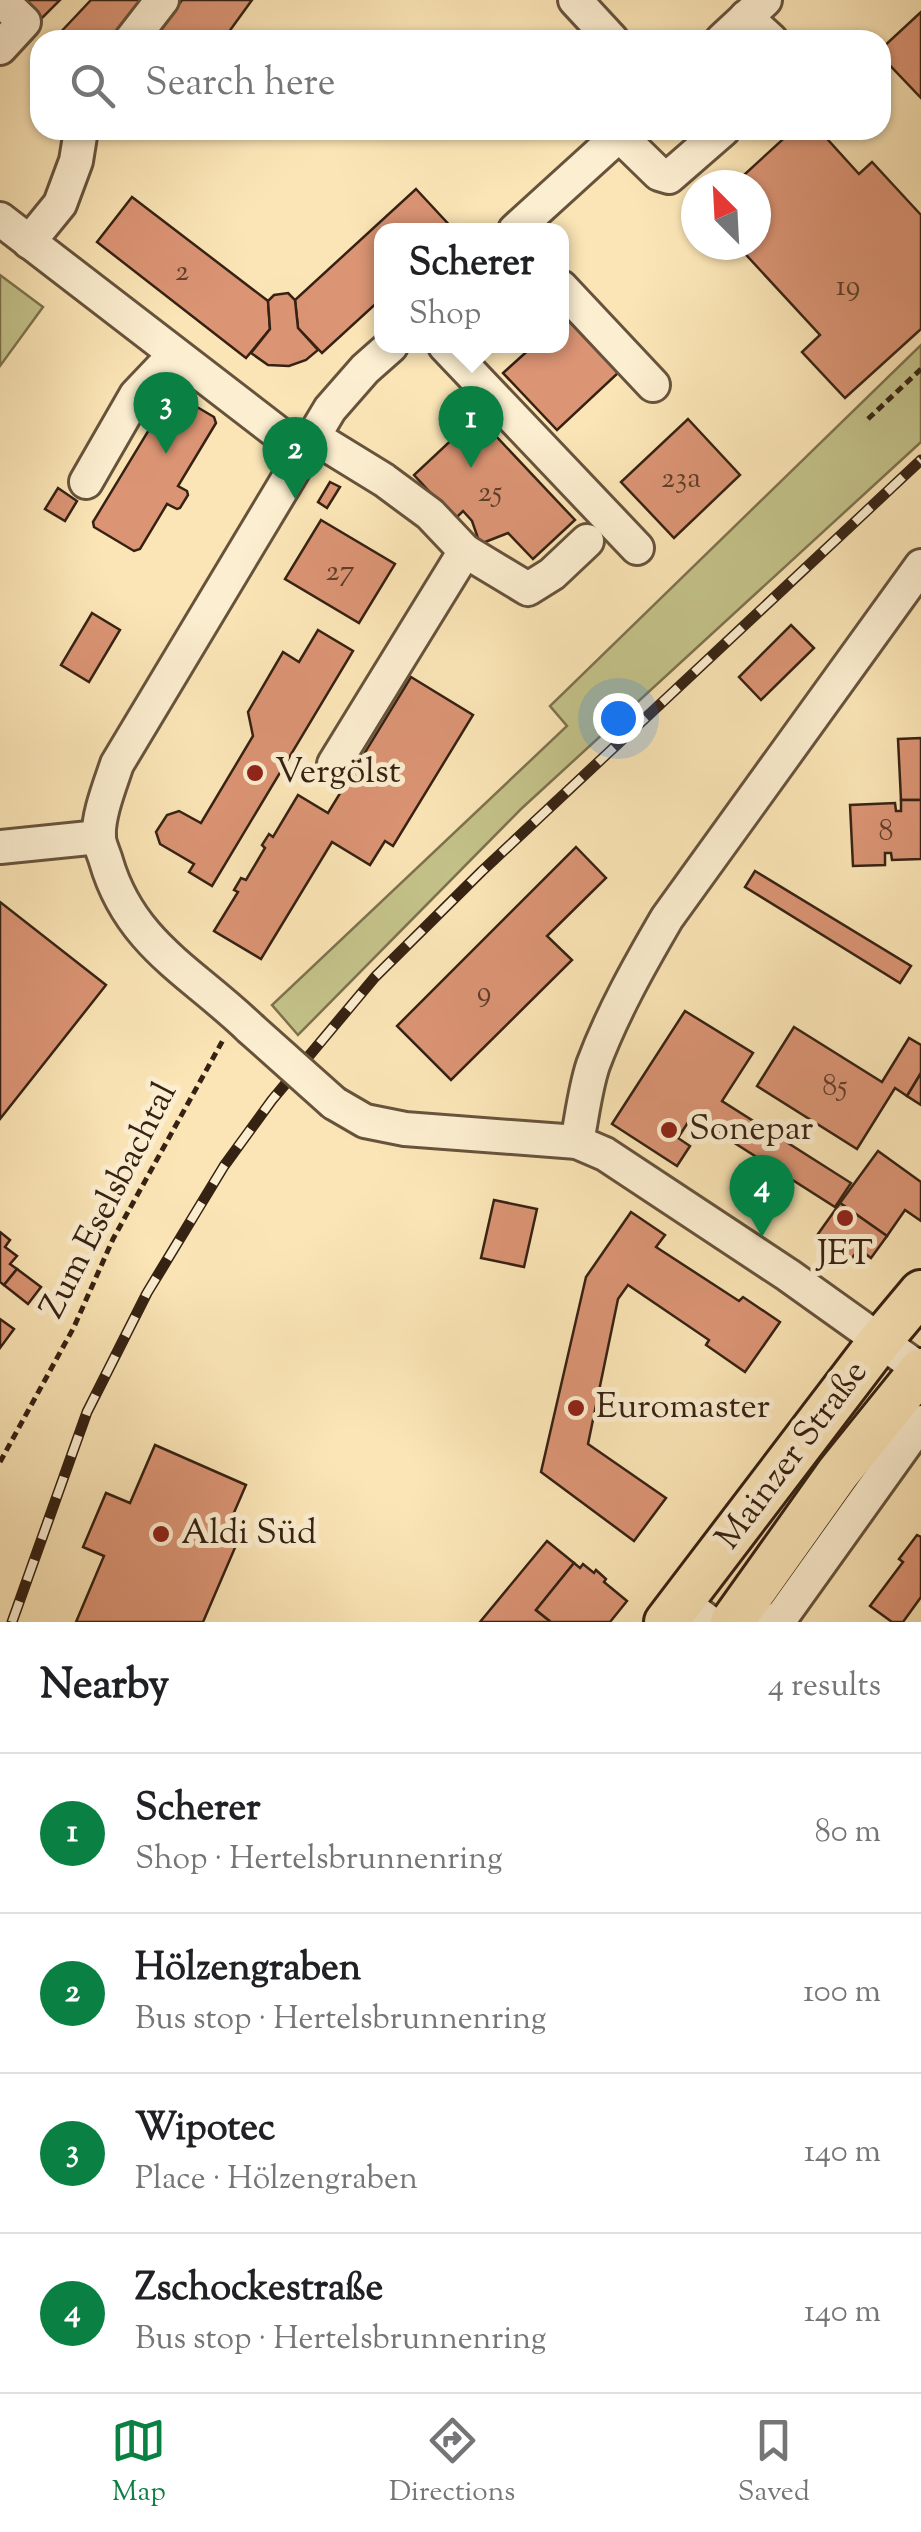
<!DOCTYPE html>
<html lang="en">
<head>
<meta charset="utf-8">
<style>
  body { margin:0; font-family:"Sorts Mill Goudy",serif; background:#f2f2f2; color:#202124 }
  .compass { position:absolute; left:681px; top:170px; width:90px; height:90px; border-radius:50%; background:#fff; box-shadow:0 2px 8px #0004; rotate:336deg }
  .you { position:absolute; left:618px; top:718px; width:35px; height:35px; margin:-25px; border:8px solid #fff; border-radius:50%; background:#1a73e8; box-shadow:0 0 0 15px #1a73e833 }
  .badge { display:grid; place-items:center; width:65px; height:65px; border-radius:50%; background:#0b8043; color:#fff; font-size:32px; font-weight:700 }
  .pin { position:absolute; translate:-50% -82px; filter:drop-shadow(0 2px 5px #0008) }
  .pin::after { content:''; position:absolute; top:52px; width:35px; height:30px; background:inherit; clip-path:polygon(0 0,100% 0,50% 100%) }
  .popup { position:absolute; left:374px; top:223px; width:195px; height:130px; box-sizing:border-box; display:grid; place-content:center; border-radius:20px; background:#fff; filter:drop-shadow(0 2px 8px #0005); font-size:32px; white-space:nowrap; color:#757577 }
  .popup b { font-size:38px; color:#202124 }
  .popup::after { content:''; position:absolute; left:50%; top:100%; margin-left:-20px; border:20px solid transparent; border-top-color:#fff }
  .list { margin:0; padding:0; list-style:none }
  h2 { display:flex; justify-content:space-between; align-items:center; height:130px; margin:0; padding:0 40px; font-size:42px }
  h2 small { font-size:32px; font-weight:400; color:#757577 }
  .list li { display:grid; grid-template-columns:65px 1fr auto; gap:30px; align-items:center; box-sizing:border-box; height:160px; padding:0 40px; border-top:2px solid #e0e0e0 }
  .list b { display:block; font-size:38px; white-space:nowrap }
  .list p { margin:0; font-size:32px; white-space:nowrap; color:#757577 }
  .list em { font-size:32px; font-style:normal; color:#757577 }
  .icon { flex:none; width:55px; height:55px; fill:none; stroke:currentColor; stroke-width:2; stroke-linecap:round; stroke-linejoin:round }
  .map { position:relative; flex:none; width:921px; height:1622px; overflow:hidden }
  .search { position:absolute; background:#fff; box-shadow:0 2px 8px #0004; left:30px; right:30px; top:30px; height:110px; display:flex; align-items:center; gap:25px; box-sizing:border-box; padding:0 35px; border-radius:30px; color:#757577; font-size:38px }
  .sheet { height:770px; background:#fff }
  nav { display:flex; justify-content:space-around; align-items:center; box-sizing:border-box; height:140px; border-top:2px solid #e0e0e0; background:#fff; font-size:28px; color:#757577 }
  nav a { display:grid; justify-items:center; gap:5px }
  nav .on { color:#0b8043 }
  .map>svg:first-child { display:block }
  .green { fill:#c4c38a; stroke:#7d724e; stroke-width:2.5 }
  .building { fill:#db9474; stroke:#362213; stroke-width:2.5 }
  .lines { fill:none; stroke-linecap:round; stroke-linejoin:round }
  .minor-casing { stroke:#67533c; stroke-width:38 }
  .major-casing { stroke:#362213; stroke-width:48 }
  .path { stroke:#362213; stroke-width:5; stroke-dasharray:8 5; stroke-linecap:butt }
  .minor { stroke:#fceed0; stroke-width:32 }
  .major { stroke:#fbe5b6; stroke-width:42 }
  .rail-casing { stroke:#362213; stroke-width:11 }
  .rail { stroke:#fceed0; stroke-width:8; stroke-dasharray:22; stroke-linecap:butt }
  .minor-bridge-casing { stroke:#67533c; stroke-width:38; stroke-linecap:butt }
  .minor-bridge { stroke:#fceed0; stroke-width:32 }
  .poi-dot { fill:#8f2418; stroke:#fceed0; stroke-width:4 }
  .labels { text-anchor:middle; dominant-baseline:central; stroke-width:10; stroke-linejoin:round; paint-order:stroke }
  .number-label { font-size:30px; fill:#5f3e2b }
  .poi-label { font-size:35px; fill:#362213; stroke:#fceed0; text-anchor:start }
  .street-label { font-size:35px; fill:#362213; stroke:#fceed0 }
</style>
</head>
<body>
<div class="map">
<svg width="921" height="1622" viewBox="0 0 921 1622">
  <rect width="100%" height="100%" fill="#fbe5b6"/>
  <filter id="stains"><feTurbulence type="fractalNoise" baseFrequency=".002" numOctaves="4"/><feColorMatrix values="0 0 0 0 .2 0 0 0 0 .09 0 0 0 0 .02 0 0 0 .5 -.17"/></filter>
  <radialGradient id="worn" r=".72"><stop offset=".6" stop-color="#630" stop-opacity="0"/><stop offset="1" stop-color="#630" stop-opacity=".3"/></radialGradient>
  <g class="green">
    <polygon points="0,275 43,307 0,366"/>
    <polygon points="921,345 921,442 521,809 298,1035 272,1005 567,726 550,706"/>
  </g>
  <g class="building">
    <polygon points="23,0 60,0 42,18"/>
    <polygon points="91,0 140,0 144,4 110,40 62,40 57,36"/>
    <polygon points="182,0 252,0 223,40 167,40 158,34"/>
    <polygon points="921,12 921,98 881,56 881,49"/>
    <polygon points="793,130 819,130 859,174 872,162 921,215 921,329 845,398 802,352 820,335 737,245 756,245 756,185 733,185"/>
    <polygon points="416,189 454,230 381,230 381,299 322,353 298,328 295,300"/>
    <polygon points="132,197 268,301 270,329 246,358 97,242"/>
    <polygon points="288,293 295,300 298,328 318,350 306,360 289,366 268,365 251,353 270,329 268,301 274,295"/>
    <polygon points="564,316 618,373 557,430 503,373 533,346 561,346 561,318"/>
    <polygon points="175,394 214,417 216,423 178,486 187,491 188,495 180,508 177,509 167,504 140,549 134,551 94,527 93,522 170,395"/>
    <polygon points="477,416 575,520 533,559 508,533 480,544 472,521 463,511 455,519 414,475"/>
    <polygon points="688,419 740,475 674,538 621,482"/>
    <polygon points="330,482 340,487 327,508 318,502"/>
    <polygon points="58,488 77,501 65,521 45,509"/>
    <polygon points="321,520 395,564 359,623 285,579"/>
    <polygon points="92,613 120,630 89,682 61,665"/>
    <polygon points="791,625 814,648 761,700 739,677"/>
    <polygon points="318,630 353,651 212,886 189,872 194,864 160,844 156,832 167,815 179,811 201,823 253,736 248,712 283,652 299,662"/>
    <polygon points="411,677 473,715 393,846 385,841 370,865 332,842 261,959 214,931 238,892 234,890 241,878 246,880 265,848 262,845 269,834 273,837 298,795 328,813"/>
    <polygon points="921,738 921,800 901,800 898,739"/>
    <polygon points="901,800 921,800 921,859 892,860 891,853 885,853 885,865 853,866 850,805 895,803 896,811 901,811"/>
    <polygon points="576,847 606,878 547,936 572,960 451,1080 397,1026"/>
    <polygon points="755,871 911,966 900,983 745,887"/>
    <polygon points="0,902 106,985 0,1119"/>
    <polygon points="685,1011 753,1053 722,1101 851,1183 835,1207 692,1116 678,1138 690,1146 677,1166 612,1124"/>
    <polygon points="794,1027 882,1082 909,1038 921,1045 921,1073 907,1096 895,1088 857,1149 757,1086"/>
    <polygon points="921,1073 921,1105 907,1096"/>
    <polygon points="878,1151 921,1182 921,1221 905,1210 887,1236 840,1203"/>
    <polygon points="494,1200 537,1209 524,1267 481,1258"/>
    <polygon points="840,1203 887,1236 871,1258 859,1249 852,1258 818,1234"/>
    <polygon points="631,1212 665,1235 656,1247 739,1301 743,1297 780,1322 745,1372 706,1345 709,1340 628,1285 618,1299 588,1444 666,1498 634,1541 541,1472 586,1277"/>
    <polygon points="0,1232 10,1240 5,1247 17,1256 10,1264 17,1269 4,1285 0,1282"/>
    <polygon points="17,1269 41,1287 28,1304 4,1285"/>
    <polygon points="0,1319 14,1329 0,1348"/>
    <polygon points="155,1445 246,1485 226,1531 240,1536 203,1622 76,1622 104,1556 83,1547 106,1493 130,1503"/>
    <polygon points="917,1535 921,1537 921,1597 903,1622 892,1622 870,1606 903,1562 899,1559"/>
    <polygon points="547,1541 574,1563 536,1610 551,1622 480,1622"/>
    <polygon points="574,1563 580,1568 583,1564 594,1573 596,1570 606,1579 604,1582 627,1601 610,1622 551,1622 536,1610"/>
  </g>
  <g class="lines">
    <defs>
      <g id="minor">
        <polyline points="575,0 612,40"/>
        <polyline points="746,17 771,40"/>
        <polyline points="131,40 162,0"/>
        <polyline points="722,40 765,0"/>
        <polyline points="0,48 24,22 1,0"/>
        <polyline points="619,135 659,174 669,177 723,130"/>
        <polyline points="0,219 304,453"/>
        <polyline points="515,230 625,130"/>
        <polyline points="29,242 60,204 76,161 81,130"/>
        <polyline points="561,287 653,385"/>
        <polyline points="445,346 637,548"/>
        <polyline points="314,437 384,480 430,514 465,551"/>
        <polyline points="86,482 136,395 174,355"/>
        <polyline points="334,764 465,551 528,589 552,574 587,541"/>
        <polyline points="0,847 99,837"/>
        <path d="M250,1028C192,972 130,944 106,861C104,854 100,846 99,839C97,817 110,785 117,764L330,409L365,369L391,346"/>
        <polyline points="334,1103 365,1121 405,1129 577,1142 605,1154 788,1275 921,1370"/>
        <path d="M577,1142C582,1117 585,1089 593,1065C612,1014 639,966 667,918L921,566"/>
        <polyline points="682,1602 709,1622"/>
        <polyline points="773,1622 783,1615 921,1422"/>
      </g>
      <g id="major">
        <polyline points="666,1622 880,1341 921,1292"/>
        <polyline points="732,1622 838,1473 921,1370"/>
      </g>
    </defs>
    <use href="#minor" class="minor-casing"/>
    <use href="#major" class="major-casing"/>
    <g class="path">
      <polyline points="868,419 921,369"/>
      <polyline points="0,1462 74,1327 113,1239 223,1040"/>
    </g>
    <use href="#minor" class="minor"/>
    <use href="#major" class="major"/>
    <defs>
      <polyline id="rail" points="12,1622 87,1412 147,1293 224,1166 272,1100 375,977 482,871 921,460"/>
    </defs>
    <use href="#rail" class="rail-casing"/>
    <use href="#rail" class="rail"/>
    <defs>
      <polyline id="minor-bridge" points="250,1028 334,1103"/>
    </defs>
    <use href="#minor-bridge" class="minor-bridge-casing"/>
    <use href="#minor-bridge" class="minor-bridge"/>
  </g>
  <g class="poi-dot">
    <circle cx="255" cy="773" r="10"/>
    <circle cx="669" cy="1130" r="10"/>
    <circle cx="845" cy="1218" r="10"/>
    <circle cx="576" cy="1408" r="10"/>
    <circle cx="161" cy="1534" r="10"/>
  </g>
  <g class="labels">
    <g class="number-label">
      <text x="182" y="272">2</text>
      <text x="848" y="287">19</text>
      <text x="681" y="479">23a</text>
      <text x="490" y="493">25</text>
      <text x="340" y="572">27</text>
      <text x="886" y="832">8</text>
      <text x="484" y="993">9</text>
      <text x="835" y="1087">85</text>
    </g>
    <g class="poi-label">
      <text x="275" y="773">Vergölst</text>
      <text x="689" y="1130">Sonepar</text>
      <text x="845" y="1255" text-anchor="middle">JET</text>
      <text x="596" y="1408">Euromaster</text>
      <text x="181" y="1534">Aldi Süd</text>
    </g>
    <g class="street-label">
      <text transform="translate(110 1201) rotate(-63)">Zum Eselsbachtal</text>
      <text transform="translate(793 1456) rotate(-53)">Mainzer Straße</text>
    </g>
  </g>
  <rect width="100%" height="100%" filter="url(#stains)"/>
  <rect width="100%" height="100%" fill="url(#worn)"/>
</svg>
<svg class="compass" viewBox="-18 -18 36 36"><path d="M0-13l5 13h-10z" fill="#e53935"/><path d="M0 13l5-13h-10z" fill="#757577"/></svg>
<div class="you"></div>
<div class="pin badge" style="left:471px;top:468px">1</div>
<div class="popup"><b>Scherer</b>Shop</div>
<div class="pin badge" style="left:295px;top:499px">2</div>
<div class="pin badge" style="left:166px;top:454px">3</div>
<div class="pin badge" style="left:762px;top:1237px">4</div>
<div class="search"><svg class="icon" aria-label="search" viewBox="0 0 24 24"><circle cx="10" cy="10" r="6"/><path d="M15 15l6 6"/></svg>Search here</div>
</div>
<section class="sheet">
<h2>Nearby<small>4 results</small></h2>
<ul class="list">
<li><span class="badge">1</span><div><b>Scherer</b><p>Shop · Hertelsbrunnenring</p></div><em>80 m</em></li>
<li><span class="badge">2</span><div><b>Hölzengraben</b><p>Bus stop · Hertelsbrunnenring</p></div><em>100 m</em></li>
<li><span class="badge">3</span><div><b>Wipotec</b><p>Place · Hölzengraben</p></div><em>140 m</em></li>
<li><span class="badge">4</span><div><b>Zschockestraße</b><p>Bus stop · Hertelsbrunnenring</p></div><em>140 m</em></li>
</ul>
</section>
<nav>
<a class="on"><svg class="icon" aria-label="map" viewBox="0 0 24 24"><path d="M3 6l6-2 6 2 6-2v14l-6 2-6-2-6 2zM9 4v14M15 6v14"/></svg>Map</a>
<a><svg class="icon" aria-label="directions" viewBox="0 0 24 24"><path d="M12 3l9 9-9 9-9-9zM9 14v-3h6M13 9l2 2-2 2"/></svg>Directions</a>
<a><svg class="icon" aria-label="saved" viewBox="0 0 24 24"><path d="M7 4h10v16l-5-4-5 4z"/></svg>Saved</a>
</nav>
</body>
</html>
